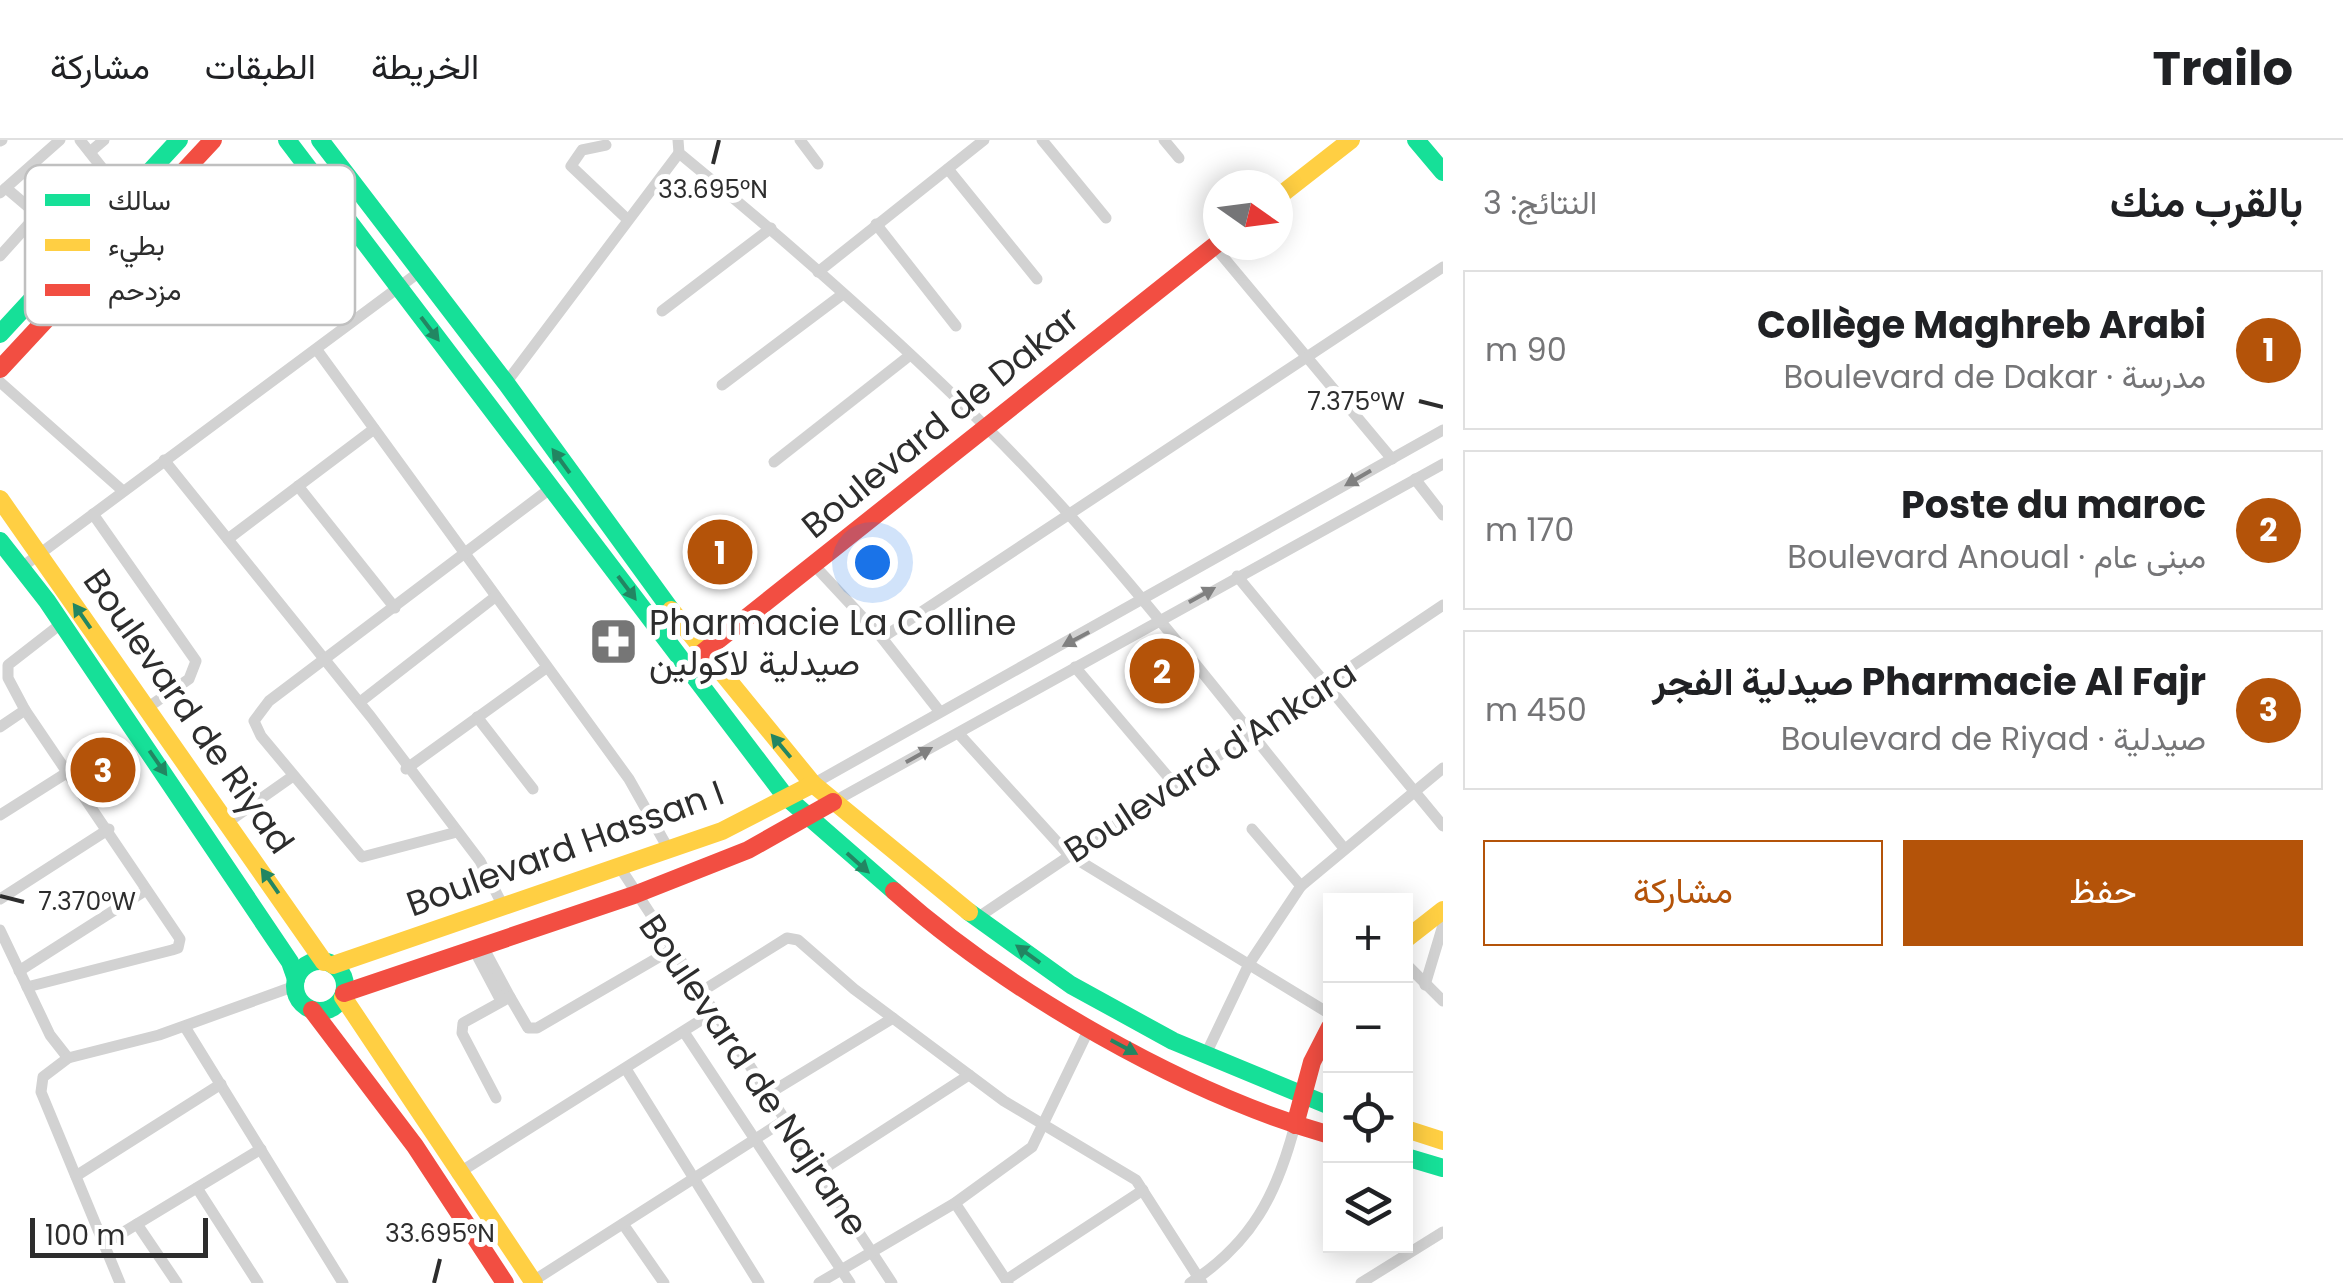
<!DOCTYPE html>
<html lang="ar">
<head>
<meta charset="utf-8">
<style>
  body { margin:0; font-family:Poppins,Vazirmatn,sans-serif; background:#f2f2f2; color:#202124; direction:rtl }
  .controls { position:absolute; right:30px; bottom:30px; display:grid; overflow:hidden; border-radius:0px; box-shadow:0 5px 25px #0003 }
  .controls button { width:90px; height:90px; display:grid; place-items:center; padding:0; border:0; border-bottom:2px solid #e0e0e0; background:#fff; color:#202124; font:50px sans-serif }
  .compass { position:absolute; left:1203px; top:30px; width:90px; height:90px; border-radius:50%; background:#fff; box-shadow:0 5px 25px #0003; rotate:104deg }
  .scale { position:absolute; left:30px; bottom:25px; width:178px; box-sizing:border-box; padding-left:10px; border:5px solid #2d2d2d; border-top:0; font-size:28px; line-height:35px; white-space:nowrap; color:#2d2d2d; -webkit-text-stroke:8px #fff; paint-order:stroke }
  .you { position:absolute; left:872px; top:422px; width:35px; height:35px; margin:-25px; border:8px solid #fff; border-radius:50%; background:#1a73e8; box-shadow:0 0 0 15px #1a73e833 }
  .badge { display:grid; place-items:center; width:65px; height:65px; border-radius:50%; background:#b45309; color:#fff; font-size:32px; font-weight:700 }
  .pin { position:absolute; translate:-50% -50%; border:5px solid #fff; box-shadow:0 2px 10px #0006 }
  .list { margin:0; padding:0; list-style:none }
  h2 { display:flex; justify-content:space-between; align-items:center; height:130px; margin:0; padding:0 40px; font-size:42px }
  h2 small { font-size:32px; font-weight:400; color:#757577 }
  .list li { display:grid; grid-template-columns:65px 1fr auto; gap:30px; align-items:center; box-sizing:border-box; height:160px; margin:0 20px 20px; padding:0 20px; border:2px solid #e0e0e0; border-radius:0px }
  .list b { display:block; font-size:38px; white-space:nowrap }
  .list p { margin:0; font-size:32px; white-space:nowrap; color:#757577 }
  .list em { font-size:32px; font-style:normal; color:#757577 }
  .actions { display:flex; gap:20px; padding:30px 40px }
  .actions a { flex:1; padding:22px 0; border:2px solid #b45309; border-radius:0px; text-align:center; font-size:35px; color:#b45309 }
  .actions .main { background:#b45309; color:#fff }
  .icon { flex:none; width:55px; height:55px; fill:none; stroke:currentColor; stroke-width:2; stroke-linecap:round; stroke-linejoin:round }
  .map { position:relative; flex:none; width:1443px; height:1143px; overflow:hidden; direction:ltr }
  header { display:flex; align-items:center; gap:60px; box-sizing:border-box; height:140px; padding:0 50px; background:#fff; border-bottom:2px solid #e0e0e0 }
  header strong { font-size:48px }
  nav { display:flex; gap:55px; margin-inline-start:auto; font-size:35px }
  main { display:flex }
  aside { flex:1; background:#fff }
  .map>svg:first-child { display:block }
  .lines { fill:none; stroke-linecap:round; stroke-linejoin:round }
  .street { stroke:#d2d2d2; stroke-width:11 }
  .fast { stroke:#16e098; stroke-width:18 }
  .slow { stroke:#ffcf43; stroke-width:18 }
  .jam { stroke:#f24e42; stroke-width:18 }
  .oneway { fill:#228662 }
  .oneway2 { fill:#808080 }
  .ticks { fill:none; stroke:#2d2d2d; stroke-width:4 }
  .labels { text-anchor:middle; dominant-baseline:central; stroke-width:10; stroke-linejoin:round; paint-order:stroke }
  .street-label { font-size:35px; fill:#2d2d2d; stroke:#fff }
  .poi-label { font-size:35px; fill:#2d2d2d; stroke:#fff; text-anchor:start }
  .key { fill:#fff; stroke:#c0c0c0; stroke-width:2.5 }
  .key-label { font-size:28px; fill:#2d2d2d }
  .ticks-label { font-size:25px; text-anchor:middle; fill:#2d2d2d; stroke:#fff; stroke-width:10; stroke-linejoin:round; paint-order:stroke }
</style>
</head>
<body>
<header>
<strong>Trailo</strong>
<nav><a>الخريطة</a><a>الطبقات</a><a>مشاركة</a></nav>
</header>
<main>
<aside>
<h2>بالقرب منك<small>النتائج: 3</small></h2>
<ul class="list">
<li><span class="badge">1</span><div><b>Collège Maghreb Arabi</b><p>مدرسة · Boulevard de Dakar</p></div><em>90 m</em></li>
<li><span class="badge">2</span><div><b>Poste du maroc</b><p>مبنى عام · Boulevard Anoual</p></div><em>170 m</em></li>
<li><span class="badge">3</span><div><b>Pharmacie Al Fajr صيدلية الفجر</b><p>صيدلية · Boulevard de Riyad</p></div><em>450 m</em></li>
</ul>
<div class="actions"><a class="main">حفظ</a><a>مشاركة</a></div>
</aside>
<div class="map">
<svg width="1443" height="1143" viewBox="0 0 1443 1143">
  <rect width="100%" height="100%" fill="#fff"/>
  <g class="lines">
    <g class="street">
      <polyline points="80,0 125,57"/>
      <path d="M678,0L679,13C784,99 887,189 984,285C1113,412 1228,567 1343,707"/>
      <polyline points="800,0 818,24"/>
      <polyline points="1042,0 1106,78"/>
      <polyline points="1164,0 1179,18"/>
      <polyline points="0,1 2,0"/>
      <polyline points="606,5 582,10 571,26 627,79"/>
      <polyline points="90,12 104,0"/>
      <polyline points="948,29 1037,139"/>
      <polyline points="6,48 79,110"/>
      <polyline points="0,53 60,0"/>
      <polyline points="876,84 956,186"/>
      <polyline points="1214,106 1392,319"/>
      <polyline points="0,116 36,76"/>
      <polyline points="818,132 984,0"/>
      <polyline points="662,171 771,88"/>
      <polyline points="317,210 629,639 669,710"/>
      <polyline points="0,242 123,351"/>
      <polyline points="506,243 679,13"/>
      <polyline points="722,245 843,154"/>
      <polyline points="164,320 371,577 480,721 502,764"/>
      <polyline points="774,322 909,216"/>
      <polyline points="1415,339 1443,375"/>
      <polyline points="298,346 395,468"/>
      <polyline points="93,374 196,521 189,539 147,568"/>
      <polyline points="228,399 374,289"/>
      <polyline points="813,424 882,498 940,572"/>
      <polyline points="22,427 418,133"/>
      <polyline points="1237,436 1443,686"/>
      <polyline points="882,498 1443,127"/>
      <polyline points="1075,527 1175,645"/>
      <polyline points="360,562 495,457"/>
      <polyline points="25,570 180,799 178,808 172,810 27,847"/>
      <polyline points="477,577 533,649"/>
      <polyline points="0,587 25,570 8,538 8,525 62,483"/>
      <polyline points="959,594 1068,714 1330,874"/>
      <polyline points="406,629 546,528"/>
      <polyline points="813,644 1443,290"/>
      <polyline points="833,662 1443,324"/>
      <polyline points="0,675 68,632"/>
      <polyline points="228,682 293,636"/>
      <polyline points="1252,689 1301,746"/>
      <polyline points="457,692 362,717 261,596 254,581 269,561 551,348"/>
      <polyline points="619,726 892,1143"/>
      <polyline points="0,759 109,689"/>
      <polyline points="977,778 1443,465"/>
      <polyline points="0,790 50,895 68,918 159,895 295,846"/>
      <polyline points="482,805 510,857"/>
      <polyline points="473,808 501,861"/>
      <polyline points="1406,824 1443,861"/>
      <polyline points="19,831 146,750"/>
      <polyline points="1425,845 1443,785"/>
      <polyline points="699,853 787,798 798,800 854,849 1004,961 1136,1040 1202,1143"/>
      <polyline points="185,887 343,1143"/>
      <polyline points="684,892 850,1143"/>
      <polyline points="1205,916 1249,824 1301,746 1443,628"/>
      <polyline points="68,918 43,937 41,952 120,1143"/>
      <polyline points="626,929 759,1143"/>
      <polyline points="768,954 893,878"/>
      <polyline points="496,958 462,893 463,883 510,857 528,888 537,888 671,810"/>
      <polyline points="819,1032 969,935"/>
      <polyline points="457,1034 712,873"/>
      <polyline points="76,1036 221,944"/>
      <polyline points="197,1048 258,1143"/>
      <polyline points="955,1063 1008,1143"/>
      <polyline points="137,1084 177,1143"/>
      <polyline points="623,1084 664,1143"/>
      <polyline points="104,1104 261,1009"/>
      <polyline points="1006,1140 1143,1050"/>
      <polyline points="530,1143 785,980"/>
      <polyline points="819,1143 955,1063 1032,1007 1089,889"/>
      <path d="M1190,1143C1252,1103 1277,1054 1295,985"/>
      <polyline points="1361,1143 1443,1092"/>
    </g>
    <g class="fast">
      <polyline points="287,0 785,656 894,751"/>
      <polyline points="320,0 506,243 671,470"/>
      <polyline points="1416,0 1443,32"/>
      <polyline points="0,194 179,0"/>
      <polyline points="0,401 47,461 290,822 296,839"/>
      <polyline points="969,772 1071,845 1173,901 1330,966"/>
      <circle cx="320" cy="846" r="25"/>
      <polyline points="1406,1017 1443,1028"/>
    </g>
    <g class="slow">
      <polyline points="1278,57 1351,0"/>
      <polyline points="0,359 324,822"/>
      <polyline points="671,470 813,644 969,772"/>
      <polyline points="1406,799 1443,770"/>
      <polyline points="333,825 722,691 813,644"/>
      <polyline points="343,857 534,1143"/>
      <polyline points="1406,989 1443,1001"/>
    </g>
    <g class="jam">
      <polyline points="0,229 213,0"/>
      <polyline points="702,513 1218,103"/>
      <path d="M894,751C1008,852 1183,953 1330,995"/>
      <polyline points="344,853 634,755 748,710 833,662"/>
      <polyline points="312,870 415,1006 505,1143"/>
      <polyline points="1295,985 1312,922 1330,887"/>
    </g>
  </g>
  <defs><path id="oneway-solid" d="M-6-.8H1V-3.2L6.5 0L1 3.2V.8H-6Z" transform="scale(2.5)"/></defs>
  <g class="oneway">
    <use href="#oneway-solid" transform="translate(430 189) rotate(53)"/>
    <use href="#oneway-solid" transform="translate(561 321) rotate(-126)"/>
    <use href="#oneway-solid" transform="translate(627 448) rotate(53)"/>
    <use href="#oneway-solid" transform="translate(82 476) rotate(-125)"/>
    <use href="#oneway-solid" transform="translate(781 606) rotate(-130)"/>
    <use href="#oneway-solid" transform="translate(158 623) rotate(55)"/>
    <use href="#oneway-solid" transform="translate(858 723) rotate(42)"/>
    <use href="#oneway-solid" transform="translate(270 741) rotate(-125)"/>
    <use href="#oneway-solid" transform="translate(1028 814) rotate(-144)"/>
    <use href="#oneway-solid" transform="translate(1124 907) rotate(28)"/>
  </g>
  <g class="oneway2">
    <use href="#oneway-solid" transform="translate(1358 338) rotate(150)"/>
    <use href="#oneway-solid" transform="translate(1202 455) rotate(-29)"/>
    <use href="#oneway-solid" transform="translate(1076 499) rotate(152)"/>
    <use href="#oneway-solid" transform="translate(919 615) rotate(-29)"/>
  </g>
  <path class="ticks" d="M713,24L719,0M1419,261L1443,267M0,756L24,762M434,1143L440,1119"/>
  <defs>
    <symbol id="pharmacy-square" viewBox="-11 -11 22 22"><rect x="-9" y="-9" width="18" height="18" rx="4" fill="#767676" stroke="#fff"/><path d="M-2-6h4v4h4v4h-4v4h-4v-4h-4v-4h4Z" fill="#fff"/></symbol>
  </defs>
  <g fill-rule="evenodd">
    <use href="#pharmacy-square" x="586" y="474" width="55" height="55"/>
  </g>
  <g class="labels">
    <g class="street-label">
      <text transform="translate(940 282) rotate(-39)">Boulevard de Dakar</text>
      <text transform="translate(189 571) rotate(55)">Boulevard de Riyad</text>
      <text transform="translate(1210 621) rotate(-33)">Boulevard d'Ankara</text>
      <text transform="translate(565 708) rotate(-20)">Boulevard Hassan I</text>
      <text transform="translate(754 935) rotate(56)">Boulevard de Najrane</text>
    </g>
    <g class="poi-label">
      <text x="649" y="482">Pharmacie La Colline<tspan x="649" dy="40">صيدلية لاكولين</tspan></text>
    </g>
  </g>
  <rect x="25" y="25" width="330" height="160" rx="15" class="key"/>
  <rect x="45" y="54" width="45" height="12" fill="#16e098"/>
  <rect x="45" y="99" width="45" height="12" fill="#ffcf43"/>
  <rect x="45" y="144" width="45" height="12" fill="#f24e42"/>
  <g class="key-label">
    <text x="108" y="70">سالك</text>
    <text x="108" y="115">بطيء</text>
    <text x="108" y="160">مزدحم</text>
  </g>
  <g class="ticks-label">
    <text x="713" y="58">33.695°N</text>
    <text x="1356" y="270">7.375°W</text>
    <text x="87" y="770">7.370°W</text>
    <text x="440" y="1102">33.695°N</text>
  </g>
</svg>
<div class="controls">
<button>+</button>
<button>−</button>
<button><svg class="icon" aria-label="locate" viewBox="0 0 24 24"><circle cx="12" cy="12" r="6"/><path d="M12 2v4M12 18v4M2 12h4M18 12h4"/></svg></button>
<button><svg class="icon" aria-label="layers" viewBox="0 0 24 24"><path d="M12 4l9 5-9 5-9-5zM3 14l9 5 9-5"/></svg></button>
</div>
<svg class="compass" viewBox="-18 -18 36 36"><path d="M0-13l5 13h-10z" fill="#e53935"/><path d="M0 13l5-13h-10z" fill="#757577"/></svg>
<div class="scale">100 m</div>
<div class="you"></div>
<div class="pin badge" style="left:720px;top:412px">1</div>
<div class="pin badge" style="left:1162px;top:531px">2</div>
<div class="pin badge" style="left:103px;top:630px">3</div>
</div>
</main>
</body>
</html>
